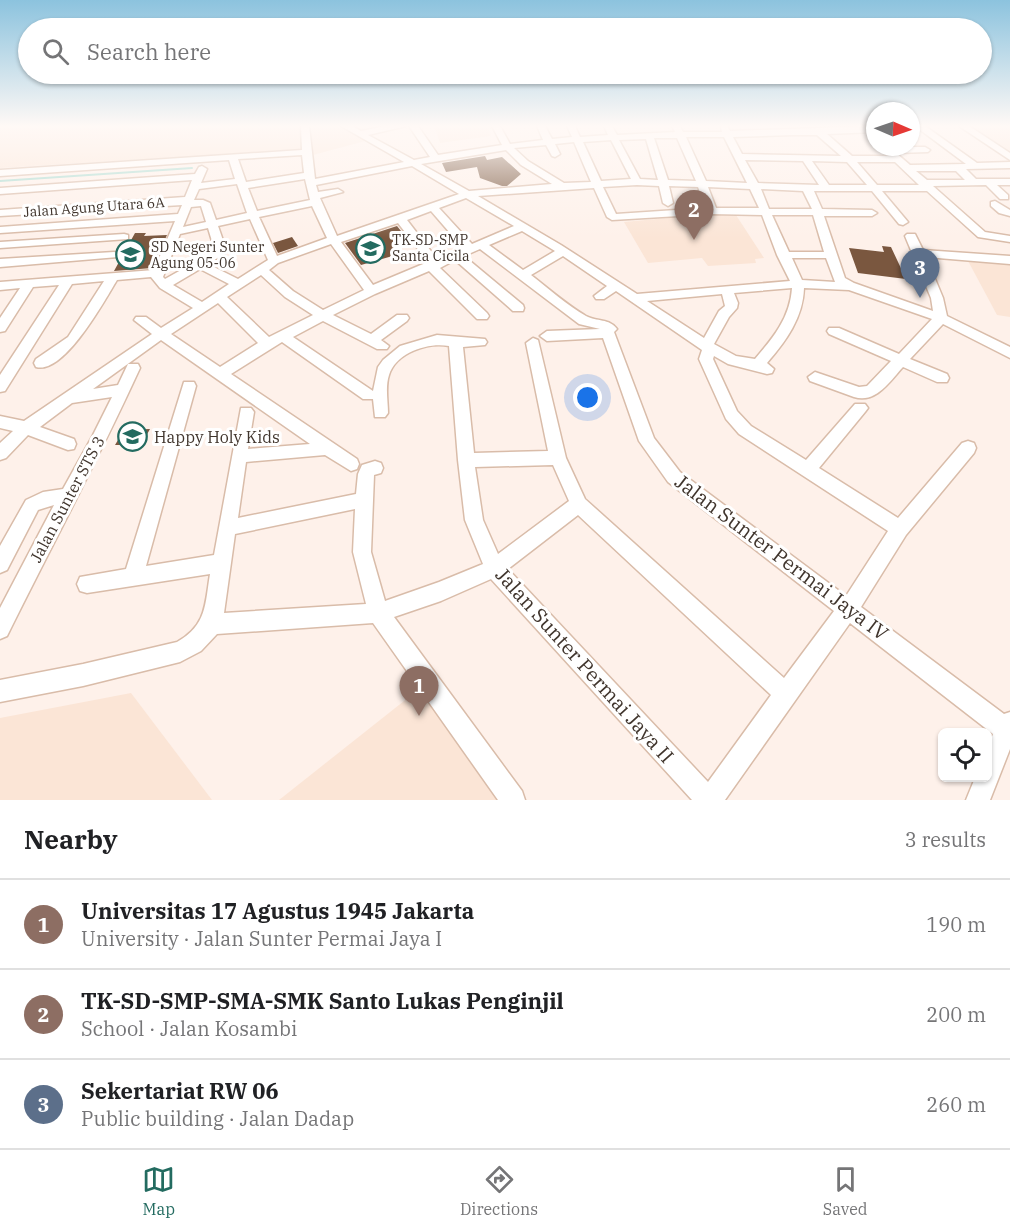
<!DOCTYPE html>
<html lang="en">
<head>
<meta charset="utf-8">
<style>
  body { margin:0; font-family:"IBM Plex Serif",serif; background:#f6f6f6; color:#202124 }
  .controls { position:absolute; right:18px; bottom:18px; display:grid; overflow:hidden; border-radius:9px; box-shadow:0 2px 4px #0004 }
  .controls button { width:54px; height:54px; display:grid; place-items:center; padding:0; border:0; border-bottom:2px solid #e0e0e0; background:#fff; color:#202124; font:30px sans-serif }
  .compass { position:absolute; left:866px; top:102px; width:54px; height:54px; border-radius:50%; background:#fff; box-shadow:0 2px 4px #0004; rotate:92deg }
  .you { position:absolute; left:588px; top:398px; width:21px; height:21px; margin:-15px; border:4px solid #fff; border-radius:50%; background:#1a73e8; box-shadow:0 0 0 9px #1a73e833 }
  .badge { display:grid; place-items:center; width:39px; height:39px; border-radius:50%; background:#236b60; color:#fff; font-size:20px; font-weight:700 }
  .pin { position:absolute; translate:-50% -50px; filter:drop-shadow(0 2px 3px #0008) }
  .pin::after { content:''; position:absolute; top:32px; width:21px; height:18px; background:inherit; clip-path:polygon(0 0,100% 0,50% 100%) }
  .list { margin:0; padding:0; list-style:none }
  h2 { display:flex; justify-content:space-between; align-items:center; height:78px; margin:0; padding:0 24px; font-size:26px }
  h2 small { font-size:20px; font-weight:400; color:#757577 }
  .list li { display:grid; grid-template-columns:39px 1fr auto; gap:18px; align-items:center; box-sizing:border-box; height:90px; padding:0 24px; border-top:2px solid #e0e0e0 }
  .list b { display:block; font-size:22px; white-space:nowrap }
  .list p { margin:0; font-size:20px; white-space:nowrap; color:#757577 }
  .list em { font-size:20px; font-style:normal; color:#757577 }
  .icon { flex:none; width:33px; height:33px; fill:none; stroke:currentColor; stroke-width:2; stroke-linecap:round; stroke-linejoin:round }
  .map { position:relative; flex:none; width:1010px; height:800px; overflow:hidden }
  .search { position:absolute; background:#fff; box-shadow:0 2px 4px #0004; left:18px; right:18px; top:18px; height:66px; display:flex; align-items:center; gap:15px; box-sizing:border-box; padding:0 21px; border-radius:33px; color:#757577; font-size:22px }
  .sheet { height:348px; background:#fff }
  nav { display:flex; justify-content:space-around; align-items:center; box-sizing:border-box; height:84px; border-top:2px solid #e0e0e0; background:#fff; font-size:16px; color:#757577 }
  nav a { display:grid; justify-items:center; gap:3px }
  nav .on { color:#236b60 }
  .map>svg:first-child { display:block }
  .built { fill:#fbe5d6 }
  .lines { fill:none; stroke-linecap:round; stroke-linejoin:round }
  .stream { stroke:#a2d9ce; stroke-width:2 }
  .building { fill:#7a573f }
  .minor-casing { stroke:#d9bca9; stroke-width:3 }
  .minor { fill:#fff; fill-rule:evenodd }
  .labels { text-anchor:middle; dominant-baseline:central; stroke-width:6; stroke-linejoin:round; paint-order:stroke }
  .far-street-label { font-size:14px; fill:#40352d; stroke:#fff }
  .far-poi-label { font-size:14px; fill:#40352d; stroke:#fff; text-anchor:start }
  .poi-label { font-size:16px; fill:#40352d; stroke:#fff; text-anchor:start }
  .street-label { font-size:16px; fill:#40352d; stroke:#fff }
  .near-street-label { font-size:20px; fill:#40352d; stroke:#fff }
</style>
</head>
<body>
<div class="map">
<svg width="1010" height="800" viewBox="0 0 1010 800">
  <rect width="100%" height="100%" fill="#fef1ea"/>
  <g class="built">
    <polygon points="0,126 417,126 362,135 369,140 309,156 309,149 0,168"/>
    <polygon points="434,126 514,126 489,129 491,136 440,143"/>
    <polygon points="964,126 1010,126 1010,153"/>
    <polygon points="734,212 764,258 755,259 756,263 708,266 702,258 648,263 624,222"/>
    <polygon points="967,259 1010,262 1010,317 997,315"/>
    <polygon points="428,682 513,800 279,800"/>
    <polygon points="131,693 212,800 0,800 0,718"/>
  </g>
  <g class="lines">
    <polyline class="stream" points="0,181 192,168"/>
  </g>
  <g class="building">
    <polygon points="485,156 487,160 502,157 521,174 507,186 502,186 480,178 477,167 446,172 442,163"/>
    <polygon points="397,226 401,231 393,234 403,253 361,265 345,243"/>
    <polygon points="135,233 146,233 144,236 167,235 152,268 114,271"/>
    <polygon points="292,237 298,246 278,253 273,243"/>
    <polygon points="882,246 891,247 906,279 858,273 849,248 884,252"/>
    <polygon points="150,429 141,445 115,445 124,430"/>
  </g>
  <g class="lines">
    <defs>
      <g id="minor">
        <path d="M301,126H309L315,179L404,162L341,126H352L361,131L386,126H406L368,135L414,160L430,157L409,126H418L438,155L502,145L492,126H500L510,144L543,140L537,126H545L552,139L572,137L567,126H575L580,137L608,135L604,126H612L617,135L675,132L672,126H680L683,132H722L721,126H727L730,131L875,126V132L827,134L852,156H889L879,147H925L930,150L928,152L896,153L910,165L966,164L915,126H925L977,163L1010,162V168L966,169L976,179H1010V185H997L1008,195V199H1000L986,185L933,186L985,232L1010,236V242L978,237L927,191H882L908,222L903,225L899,224L872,191H814L822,209L872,210L877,213L872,216H824L845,278L854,283L933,311L931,298L905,236L907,234H915L923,250L1010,256V264L926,257L943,298L947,316L1010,347V358L943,324L910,359L947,374L949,378L947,382H937L903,367C890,381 876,404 854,397L810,381L808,377L815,372L859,387L867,386L891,361L829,334L827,331L829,328H839L899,354L932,319L849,290L804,288C803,318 786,341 767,363L774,369L772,373L767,374L728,364L714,356L713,359L737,411L751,426L806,460L855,404H865L868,408L865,412L819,468L898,518L962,443L968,441L974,443L976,448L974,453L906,535L861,607L1004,714L1010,712V749L990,800H966L975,778H988V747L993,734L850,623L725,800H692L491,579L441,601L394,617L522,791L525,800H498L373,623L217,634L201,651L180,662L83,686L0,702V680L83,664L177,642C207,625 205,604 210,574L87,593L80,591L77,584L80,577L126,569L184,382H194L196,386L146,566L214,555L241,408H251L254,412L248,449L310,444L161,340L93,389L118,385L128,364H138L140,368C99,458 51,547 7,636L0,639V608L54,505L38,510L7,570L0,573V546L26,500L43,492L63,489L93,435L112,397L72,403L40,427L74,439L76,444L74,449L68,450L28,435L6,458L0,460V443L13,431L0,428V416L24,421L152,334L134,320L136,317H146L161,328L193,308L160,288L151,277L117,280C105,300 64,375 36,367L34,363L36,359L68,337L104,281L72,284L5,391L0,392V375L59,285L33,287L5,331L0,332V318L20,288L0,290V282L154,270L175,221L0,233V227L178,214L182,205L0,216V210L185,197L192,180L0,194V188L195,174L199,167L202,166L207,169L201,183L235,179L229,160L0,176V170L302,150ZM793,135H817L841,156L742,154L733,137ZM686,137H724L747,183L706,181ZM654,138H677L696,181L668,180ZM646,139L658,180L640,179L619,140ZM611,140L631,179L601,181L583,142ZM574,142L591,182L564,183L528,161L514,148L546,145L552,156L555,157L560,154L555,144ZM506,150L521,165L552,184L469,191L421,164ZM302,155L304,173L246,182L238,159ZM745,160L803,161L819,185L758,183ZM812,161L847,162L867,185H829ZM857,162H895L919,185H877ZM412,166L459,194L337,236L320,198L343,192L338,189L318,192L316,185ZM916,171H956L965,180H927ZM305,179L310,200L257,211L248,188ZM237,184L247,213L216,220L210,203L203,200H194L199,189ZM637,185L659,186L663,203L668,206L673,203L669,186L698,187L706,208L616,214L603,187ZM708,187L750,189L759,208H716ZM594,188L607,217L612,220L712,214L762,215L777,255L790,281L637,294L561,245L478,196ZM761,189L803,191L812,209H769ZM466,198L514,226L472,244L439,208ZM201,206L206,222L183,227L191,207ZM312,206L327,238L277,256L259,217ZM431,211L463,248L437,259L407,220ZM772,215H813L824,252H789ZM250,219L268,260L238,279L208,264L227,252L218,226ZM398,223L428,262L373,285L341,242ZM208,228L215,251L165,279L163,277L180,234ZM522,231L555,251L523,270L489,245ZM331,244L364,290L323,310L293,291L269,270L278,263ZM480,249L579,324L600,329L547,331L540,336L547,341L603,338L639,441L668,482L834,611L784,678L585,499L566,458L538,340L533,338L526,343L548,451L474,453L463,347L485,345L487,342L485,339L437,335L400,346L383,360L378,367L373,391L293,337L323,321L377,349H387L389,346L381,340L407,321L409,318L407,315H397L371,334L333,315L375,294L429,271L477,319H487L489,316L487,313L440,268L455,260L513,311H523L524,308L523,305L464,256ZM563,256L607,286L594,296L596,299H604L616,291L702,350L699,359L726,419L739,434L888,531L846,596L680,472L654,438L614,332L617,329C609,318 597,322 586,316C567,305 549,289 531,275ZM792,258H826L835,282L802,280ZM200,269L229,284L202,302L173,285ZM261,275L285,297L313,315L269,337L227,297ZM792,288C790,318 773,338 755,359L736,356L714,344L729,317L737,308L738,303L734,293ZM722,294L725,306L719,311L704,338L647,301ZM218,303L258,343L220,367L171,334ZM282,342L363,399H373L375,417H385L388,413C388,401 385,387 389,375C396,352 429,342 449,346L458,460L465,520L483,564L439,582L385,601L371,552L374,475L381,473L383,468L381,463L375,461L362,465L358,474L356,494L238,518L246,462L325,455L351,471L357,469L359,464L357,459L231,374ZM553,465L569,501L498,554L483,520L475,467ZM355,509L353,552L366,604L224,613L235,534ZM578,515L771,695L708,782L508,569Z"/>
        <polygon points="959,126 969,126 1010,153 1010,160"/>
        <polygon points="995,201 1010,210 1010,216 999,213 991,206 991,202"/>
        <polygon points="124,234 128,235 128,239 0,248 0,242"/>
        <polygon points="114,252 118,253 118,257 0,267 0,259"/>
      </g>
    </defs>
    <use href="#minor" class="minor-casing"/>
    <use href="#minor" class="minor"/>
  </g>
  <linearGradient id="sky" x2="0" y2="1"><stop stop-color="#8cc3de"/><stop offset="0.53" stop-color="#fff9f6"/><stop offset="1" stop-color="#fff9f6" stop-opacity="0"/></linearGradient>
  <rect width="1010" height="238" fill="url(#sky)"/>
  <defs>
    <symbol id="school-ring" viewBox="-11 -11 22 22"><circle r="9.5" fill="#fff" stroke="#236b60" stroke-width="1.5"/><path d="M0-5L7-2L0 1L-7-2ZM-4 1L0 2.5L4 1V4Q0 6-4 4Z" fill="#236b60"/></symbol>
  </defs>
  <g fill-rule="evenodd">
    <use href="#school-ring" x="354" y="232" width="33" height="33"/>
    <use href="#school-ring" x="114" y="238" width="33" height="33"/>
    <use href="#school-ring" x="116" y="420" width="33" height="33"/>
  </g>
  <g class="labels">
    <g class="far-street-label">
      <text transform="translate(94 207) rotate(-4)">Jalan Agung Utara 6A</text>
    </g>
    <g class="far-poi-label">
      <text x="392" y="240">TK-SD-SMP<tspan x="392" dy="16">Santa Cicila</tspan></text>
      <text x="151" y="247">SD Negeri Sunter<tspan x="151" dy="16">Agung 05-06</tspan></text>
    </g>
    <g class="poi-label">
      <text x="154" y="437">Happy Holy Kids</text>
    </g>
    <g class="street-label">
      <text transform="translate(67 499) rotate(-62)">Jalan Sunter STS 3</text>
    </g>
    <g class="near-street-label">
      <text transform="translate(782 557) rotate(37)">Jalan Sunter Permai Jaya IV</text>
      <text transform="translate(585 665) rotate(48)">Jalan Sunter Permai Jaya II</text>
    </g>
  </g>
</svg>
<div class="controls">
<button><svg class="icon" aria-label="locate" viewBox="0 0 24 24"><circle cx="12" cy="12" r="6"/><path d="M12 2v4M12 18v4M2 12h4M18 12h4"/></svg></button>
</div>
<svg class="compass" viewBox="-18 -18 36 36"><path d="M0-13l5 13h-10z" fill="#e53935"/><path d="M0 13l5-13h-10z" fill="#757577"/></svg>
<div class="you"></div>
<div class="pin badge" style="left:419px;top:716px;background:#8d6e63">1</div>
<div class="pin badge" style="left:694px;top:240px;background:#8d6e63">2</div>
<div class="pin badge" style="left:920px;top:298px;background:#5c6f8a">3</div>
<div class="search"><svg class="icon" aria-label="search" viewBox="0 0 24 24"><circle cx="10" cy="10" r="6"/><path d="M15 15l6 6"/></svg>Search here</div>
</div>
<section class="sheet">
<h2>Nearby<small>3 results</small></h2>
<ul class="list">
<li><span class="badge" style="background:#8d6e63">1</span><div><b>Universitas 17 Agustus 1945 Jakarta</b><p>University · Jalan Sunter Permai Jaya I</p></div><em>190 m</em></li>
<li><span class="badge" style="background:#8d6e63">2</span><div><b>TK-SD-SMP-SMA-SMK Santo Lukas Penginjil</b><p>School · Jalan Kosambi</p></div><em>200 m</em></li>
<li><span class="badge" style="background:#5c6f8a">3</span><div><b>Sekertariat RW 06</b><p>Public building · Jalan Dadap</p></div><em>260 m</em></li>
</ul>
</section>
<nav>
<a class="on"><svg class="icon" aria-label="map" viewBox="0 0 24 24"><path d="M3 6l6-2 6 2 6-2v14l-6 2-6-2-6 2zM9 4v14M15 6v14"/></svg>Map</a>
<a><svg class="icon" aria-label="directions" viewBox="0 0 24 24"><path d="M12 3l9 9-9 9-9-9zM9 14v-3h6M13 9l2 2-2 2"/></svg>Directions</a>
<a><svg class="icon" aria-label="saved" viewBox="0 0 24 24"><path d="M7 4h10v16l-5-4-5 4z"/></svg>Saved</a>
</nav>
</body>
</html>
